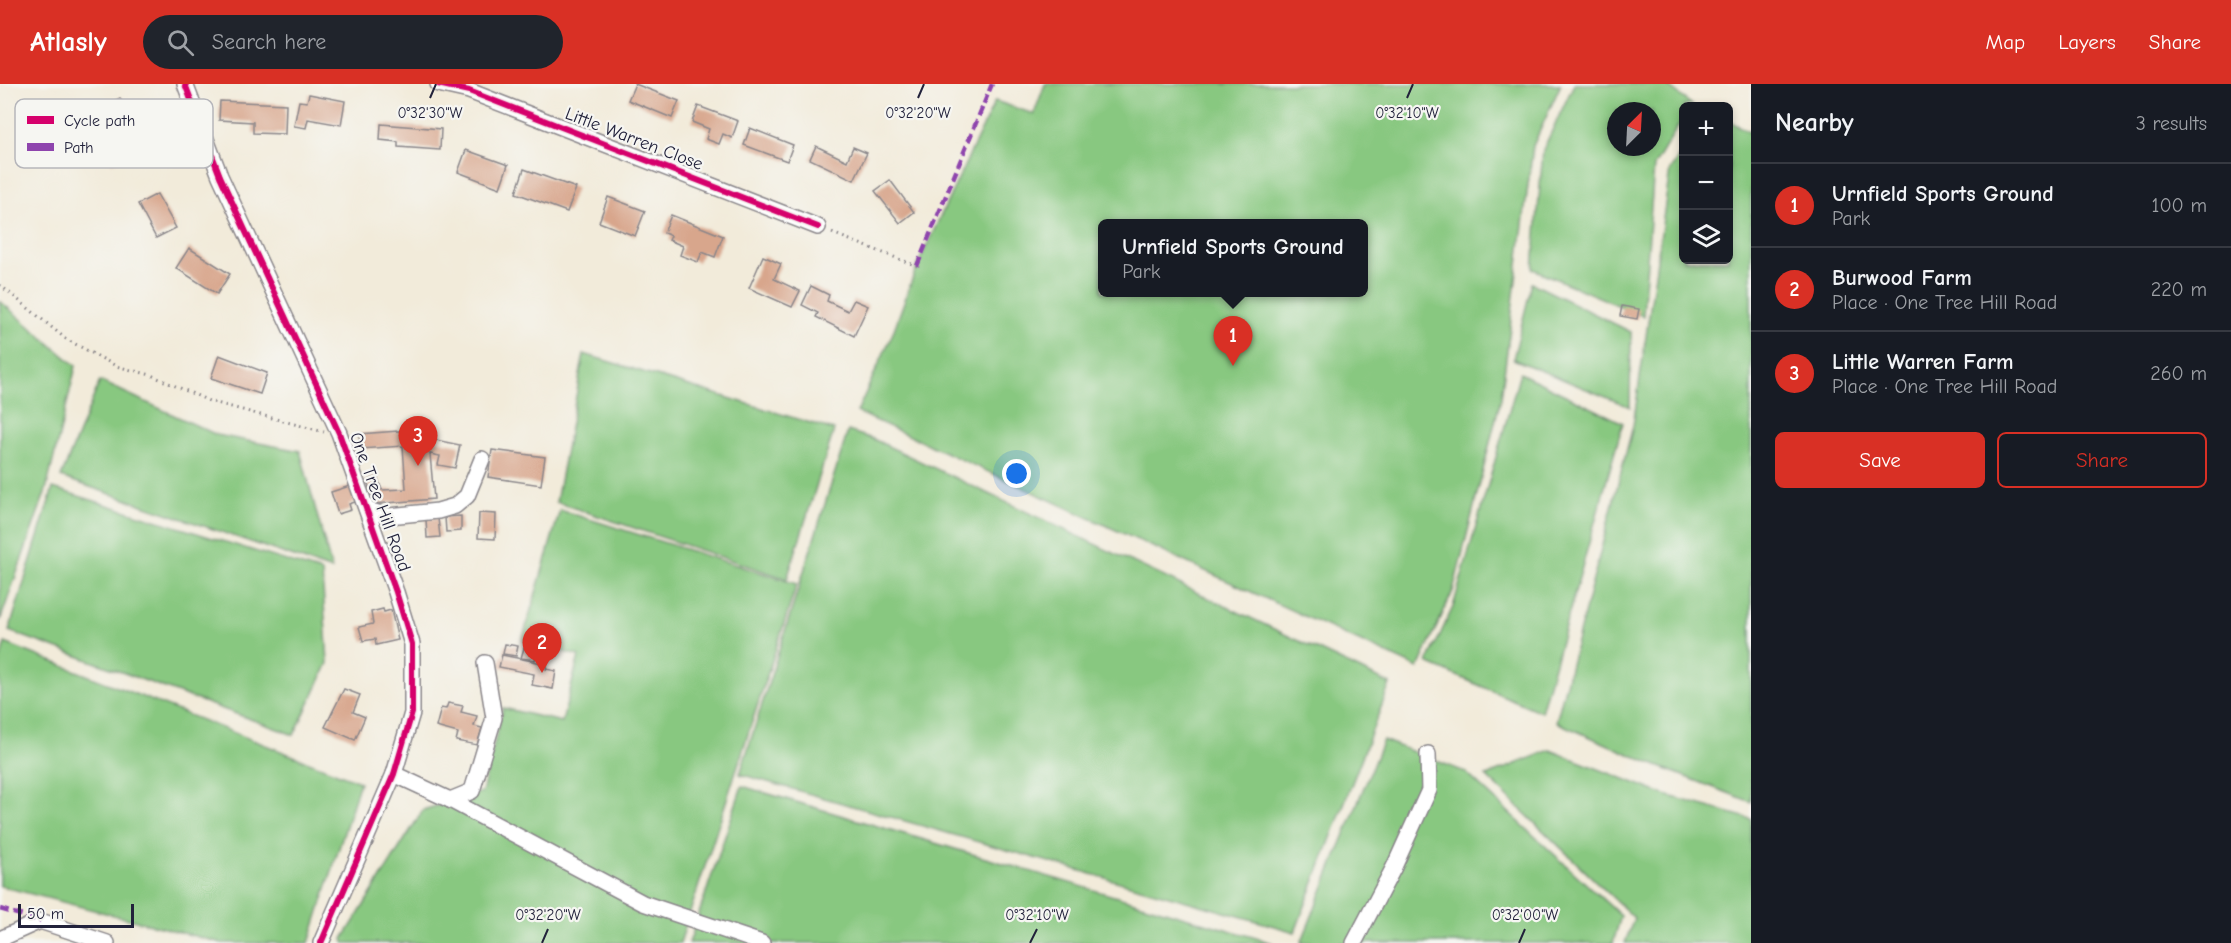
<!DOCTYPE html>
<html lang="en">
<head>
<meta charset="utf-8">
<style>
  body { margin:0; font-family:"Comic Neue",sans-serif; background:#20242c; color:#f1f3f6 }
  .controls { position:absolute; right:18px; top:18px; display:grid; overflow:hidden; border-radius:9px; box-shadow:0 3px 9px #0003 }
  .controls button { width:54px; height:54px; display:grid; place-items:center; padding:0; border:0; border-bottom:2px solid #363941; background:#171b24; color:#f1f3f6; font:30px sans-serif }
  .compass { position:absolute; left:1607px; top:18px; width:54px; height:54px; border-radius:50%; background:#171b24; box-shadow:0 3px 9px #0003; rotate:24deg }
  .scale { position:absolute; left:18px; bottom:15px; width:116px; box-sizing:border-box; padding-left:6px; border:3px solid #22223b; border-top:0; font-size:16px; line-height:21px; white-space:nowrap; color:#22223b; -webkit-text-stroke:4px #f6f6f2; paint-order:stroke }
  .you { position:absolute; left:1017px; top:390px; width:21px; height:21px; margin:-15px; border:4px solid #fff; border-radius:50%; background:#1a73e8; box-shadow:0 0 0 9px #1a73e833 }
  .badge { display:grid; place-items:center; width:39px; height:39px; border-radius:50%; background:#d93025; color:#fff; font-size:20px; font-weight:700 }
  .pin { position:absolute; translate:-50% -50px; filter:drop-shadow(0 2px 3px #0008) }
  .pin::after { content:''; position:absolute; top:32px; width:21px; height:18px; background:inherit; clip-path:polygon(0 0,100% 0,50% 100%) }
  .popup { position:absolute; left:1098px; top:135px; width:270px; height:78px; box-sizing:border-box; display:grid; place-content:center; border-radius:9px; background:#171b24; filter:drop-shadow(0 2px 4px #0005); font-size:20px; white-space:nowrap; color:#9ea1a6 }
  .popup b { font-size:22px; color:#f1f3f6 }
  .popup::after { content:''; position:absolute; left:50%; top:100%; margin-left:-12px; border:12px solid transparent; border-top-color:#171b24 }
  .list { margin:0; padding:0; list-style:none }
  h2 { display:flex; justify-content:space-between; align-items:center; height:78px; margin:0; padding:0 24px; font-size:26px }
  h2 small { font-size:20px; font-weight:400; color:#9ea1a6 }
  .list li { display:grid; grid-template-columns:39px 1fr auto; gap:18px; align-items:center; box-sizing:border-box; height:84px; padding:0 24px; border-top:2px solid #363941 }
  .list b { display:block; font-size:22px; white-space:nowrap }
  .list p { margin:0; font-size:20px; white-space:nowrap; color:#9ea1a6 }
  .list em { font-size:20px; font-style:normal; color:#9ea1a6 }
  .actions { display:flex; gap:12px; padding:18px 24px }
  .actions a { flex:1; padding:14px 0; border:2px solid #d93025; border-radius:9px; text-align:center; font-size:21px; color:#d93025 }
  .actions .main { background:#d93025; color:#fff }
  .icon { flex:none; width:33px; height:33px; fill:none; stroke:currentColor; stroke-width:2; stroke-linecap:round; stroke-linejoin:round }
  .map { position:relative; flex:none; width:1751px; height:859px; overflow:hidden }
  header { display:flex; align-items:center; gap:36px; box-sizing:border-box; height:84px; padding:0 30px; background:#d93025; color:#fff }
  header strong { font-size:28px }
  nav { display:flex; gap:33px; margin-inline-start:auto; font-size:21px }
  .search { width:420px; height:54px; background:#20242c; display:flex; align-items:center; gap:15px; box-sizing:border-box; padding:0 21px; border-radius:33px; color:#9ea1a6; font-size:22px }
  main { display:flex }
  aside { flex:1; background:#171b24 }
  .map>svg:first-child { display:block }
  .green { fill:#88c880; stroke:#55755e; stroke-width:1.5; fill-rule:evenodd }
  .building { fill:#d8a68c }
  .lines { fill:none; stroke-linecap:round; stroke-linejoin:round }
  .minor-casing { stroke:#8a868a; stroke-width:18 }
  .path { stroke:#8a868a; stroke-width:3; stroke-dasharray:1.5 4.5; stroke-linecap:butt }
  .minor { stroke:#fff; stroke-width:15 }
  .quiet { stroke:#8e44ad; stroke-width:4.5; stroke-dasharray:9 4.5; stroke-linecap:butt }
  .cycleway-casing { stroke:#f6f6f2; stroke-width:10 }
  .cycleway { stroke:#d6006c; stroke-width:6 }
  .ticks { fill:none; stroke:#22223b; stroke-width:2 }
  .labels { text-anchor:middle; dominant-baseline:central; stroke-width:4.5; stroke-linejoin:round; paint-order:stroke }
  .street-label { font-size:18px; fill:#22223b; stroke:#f6f6f2 }
  .key { fill:#f6f6f2; stroke:#b6b6bb; stroke-width:1.5 }
  .key-label { font-size:16px; fill:#22223b }
  .ticks-label { font-size:15px; text-anchor:middle; fill:#22223b; stroke:#f6f6f2; stroke-width:4.5; stroke-linejoin:round; paint-order:stroke }
</style>
</head>
<body>
<header>
<strong>Atlasly</strong>
<div class="search"><svg class="icon" aria-label="search" viewBox="0 0 24 24"><circle cx="10" cy="10" r="6"/><path d="M15 15l6 6"/></svg>Search here</div>
<nav><a>Map</a><a>Layers</a><a>Share</a></nav>
</header>
<main>
<div class="map">
<svg width="1751" height="859" viewBox="0 0 1751 859">
  <rect width="100%" height="100%" fill="#f6f6f2"/>
  <filter id="ink" filterUnits="userSpaceOnUse"><feTurbulence type="fractalNoise" baseFrequency=".0167" numOctaves="2"/><feDisplacementMap in="SourceGraphic" scale="12" xChannelSelector="R" yChannelSelector="G"/><feConvolveMatrix kernelMatrix="1 2 1 2 8 2 1 2 1" color-interpolation-filters="sRGB"/></filter>
  <filter id="wash" filterUnits="userSpaceOnUse"><feTurbulence type="fractalNoise" baseFrequency=".008" numOctaves="4" result="noise"/><feDisplacementMap in="SourceGraphic" scale="24" xChannelSelector="R" yChannelSelector="G"/><feGaussianBlur stdDeviation="1.35" result="paint"/><feColorMatrix in="noise" values="0 0 0 0 0 0 0 0 0 0 0 0 0 0 0 0 0 1.4 0 .05"/><feComposite in="paint" operator="in"/></filter>
  <g filter="url(#wash)">
    <rect width="100%" height="100%" fill="#f2ebda"/>
    <g class="green">
      <path d="M1045,0H1561L1533,62L1501,314L1453,507L1418,584L857,328L892,251L917,182L995,17L1034,30ZM1102,140H1364V208H1102Z"/>
      <path d="M1574,0H1665L1692,21L1684,22L1683,34L1654,82L1643,232L1533,185L1543,66ZM1616,27H1652V63H1616Z"/>
      <polygon points="1729,37 1751,49 1751,718 1652,680 1556,638 1633,342 1670,86 1683,67 1684,176 1728,176"/>
      <polygon points="1532,199 1631,248 1630,323 1513,275"/>
      <polygon points="0,217 76,282 46,406 0,537"/>
      <polygon points="584,270 834,346 787,495 556,418"/>
      <polygon points="1520,289 1623,339 1541,628 1427,579 1453,523"/>
      <polygon points="100,297 217,351 300,367 332,486 61,393"/>
      <polygon points="848,347 873,355 1390,600 1295,848 740,690"/>
      <polygon points="53,404 322,488 328,579 294,651 9,547"/>
      <polygon points="560,426 797,500 680,859 344,859 343,855 423,726 482,708 503,624 562,638 579,572 522,557"/>
      <polygon points="5,559 360,698 309,859 222,859 0,802 0,577"/>
      <polygon points="1383,656 1465,688 1621,832 1613,859 1301,859"/>
      <polygon points="1550,666 1665,711 1751,735 1751,859 1625,859 1634,834 1486,692"/>
      <polygon points="742,702 1273,859 689,859"/>
    </g>
    <g id="blocks">
      <g class="building">
        <polygon points="635,0 679,17 672,34 628,16"/>
        <polygon points="309,10 345,17 341,41 308,35 306,44 294,42 299,17 307,18"/>
        <polygon points="120,14 145,62 112,79 86,32"/>
        <polygon points="220,17 286,20 285,50 253,49 253,38 219,36"/>
        <polygon points="698,22 738,37 732,54 723,50 719,60 706,55 709,45 692,38"/>
        <polygon points="381,40 441,45 440,66 398,63 398,58 380,56"/>
        <polygon points="750,44 793,61 787,77 744,61"/>
        <polygon points="816,62 847,77 853,63 867,69 854,96 810,75"/>
        <polygon points="466,66 508,81 500,104 458,88"/>
        <polygon points="524,85 576,104 567,128 516,109"/>
        <polygon points="890,96 914,128 900,139 875,107"/>
        <polygon points="157,110 176,144 156,154 138,120"/>
        <polygon points="608,113 645,127 635,152 599,138"/>
        <polygon points="671,131 723,152 715,173 702,168 698,178 680,171 683,162 669,156 671,152 664,149"/>
        <polygon points="189,164 230,190 217,210 176,184"/>
        <polygon points="763,172 781,180 774,195 800,207 792,223 749,204"/>
        <polygon points="811,202 829,211 827,217 848,227 854,216 868,222 854,252 816,233 818,229 802,221"/>
        <polygon points="1622,222 1639,225 1637,235 1620,232"/>
        <polygon points="219,271 267,289 260,310 211,294"/>
        <polygon points="425,345 426,354 460,361 455,384 438,381 440,372 430,370 434,415 375,420 367,397 377,393 382,406 406,405 403,362 360,365 359,350"/>
        <polygon points="492,366 545,373 541,401 488,393"/>
        <polygon points="353,401 358,417 349,420 351,426 338,430 331,408"/>
        <polygon points="479,429 496,430 495,455 478,454"/>
        <polygon points="461,432 461,447 446,448 445,433"/>
        <polygon points="438,434 440,453 427,454 426,435"/>
        <polygon points="383,525 384,528 391,526 398,556 376,561 375,555 363,557 359,543 373,540 371,528"/>
        <polygon points="505,560 518,562 516,572 503,570"/>
        <polygon points="524,564 537,566 535,576 521,574"/>
        <polygon points="502,571 547,580 546,585 556,587 553,605 532,601 534,590 499,583"/>
        <polygon points="344,605 360,611 353,628 365,633 355,656 325,643"/>
        <polygon points="448,619 463,622 461,628 477,632 474,642 482,644 477,661 456,657 458,649 436,643 441,624 446,625"/>
      </g>
    </g>
  </g>
  <g filter="url(#ink)">
    <use href="#blocks" fill-opacity="0" stroke="#8a868a" stroke-width="1.5"/>
    <g class="lines">
      <defs>
        <g id="minor">
          <polyline points="185,0 220,92 339,349 396,508 412,560 412,629 394,690 321,859"/>
          <polyline points="438,0 469,7 818,143"/>
          <polyline points="367,426 389,432 438,427 455,422 467,412 482,375"/>
          <polyline points="394,690 450,716 472,707 494,634 485,579"/>
          <polyline points="450,716 643,819 762,859"/>
          <polyline points="0,855 40,837 107,859"/>
          <polyline points="1354,859 1394,783 1429,706 1428,670"/>
        </g>
      </defs>
      <use href="#minor" class="minor-casing"/>
      <g class="path">
        <polyline points="832,149 917,182"/>
        <polyline points="0,201 66,255 116,282 151,291 209,317 324,348"/>
      </g>
      <use href="#minor" class="minor"/>
      <g class="quiet">
        <polyline points="917,182 992,0"/>
        <polyline points="0,825 40,837"/>
      </g>
      <defs>
        <g id="cycleway">
          <polyline points="185,0 220,92 339,349 396,508 412,560 412,629 394,690 321,859"/>
          <polyline points="438,0 469,7 818,143"/>
        </g>
      </defs>
      <use href="#cycleway" class="cycleway-casing"/>
      <use href="#cycleway" class="cycleway"/>
    </g>
  </g>
  <path class="ticks" d="M430,14L436,0M918,14L924,0M1407,14L1413,0M542,859L548,845M1030,859L1037,845M1519,859L1525,845"/>
  <g class="labels">
    <g class="street-label">
      <text transform="translate(634 55) rotate(21)">Little Warren Close</text>
      <text transform="translate(380 418) rotate(70)">One Tree Hill Road</text>
    </g>
  </g>
  <rect x="15" y="15" width="198" height="69" rx="9" class="key"/>
  <rect x="27" y="32" width="27" height="8" fill="#d6006c"/>
  <rect x="27" y="59" width="27" height="8" fill="#8e44ad"/>
  <g class="key-label">
    <text x="64" y="42">Cycle path</text>
    <text x="64" y="69">Path</text>
  </g>
  <g class="ticks-label">
    <text x="430" y="34">0°32'30"W</text>
    <text x="918" y="34">0°32'20"W</text>
    <text x="1407" y="34">0°32'10"W</text>
    <text x="548" y="836">0°32'20"W</text>
    <text x="1037" y="836">0°32'10"W</text>
    <text x="1525" y="836">0°32'00"W</text>
  </g>
</svg>
<div class="controls">
<button>+</button>
<button>−</button>
<button><svg class="icon" aria-label="layers" viewBox="0 0 24 24"><path d="M12 4l9 5-9 5-9-5zM3 14l9 5 9-5"/></svg></button>
</div>
<svg class="compass" viewBox="-18 -18 36 36"><path d="M0-13l5 13h-10z" fill="#e53935"/><path d="M0 13l5-13h-10z" fill="#9ea1a6"/></svg>
<div class="scale">50 m</div>
<div class="you"></div>
<div class="pin badge" style="left:1233px;top:282px">1</div>
<div class="popup"><b>Urnfield Sports Ground</b>Park</div>
<div class="pin badge" style="left:542px;top:589px">2</div>
<div class="pin badge" style="left:418px;top:382px">3</div>
</div>
<aside>
<h2>Nearby<small>3 results</small></h2>
<ul class="list">
<li><span class="badge">1</span><div><b>Urnfield Sports Ground</b><p>Park</p></div><em>100 m</em></li>
<li><span class="badge">2</span><div><b>Burwood Farm</b><p>Place · One Tree Hill Road</p></div><em>220 m</em></li>
<li><span class="badge">3</span><div><b>Little Warren Farm</b><p>Place · One Tree Hill Road</p></div><em>260 m</em></li>
</ul>
<div class="actions"><a class="main">Save</a><a>Share</a></div>
</aside>
</main>
</body>
</html>
